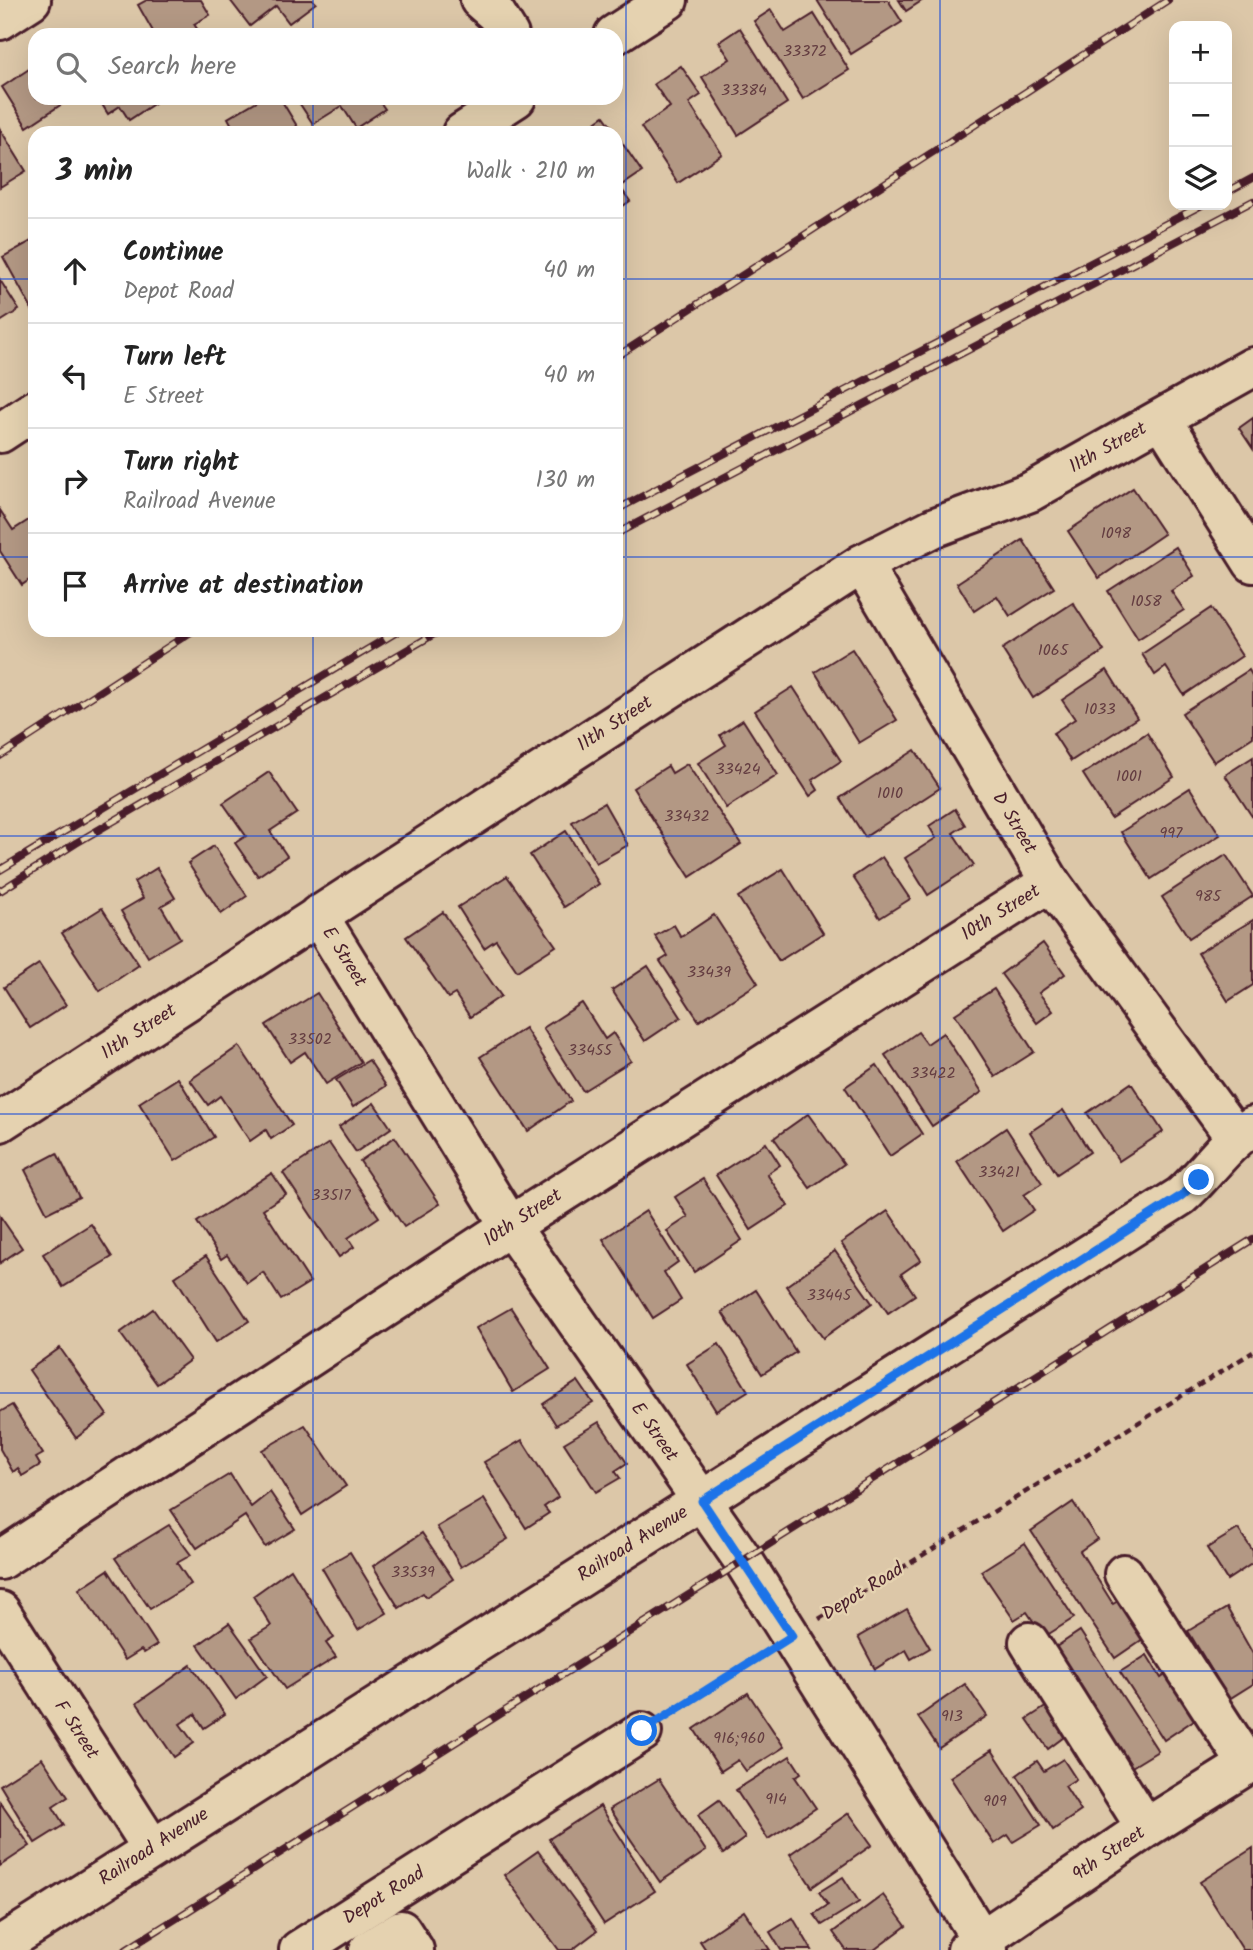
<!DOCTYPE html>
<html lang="en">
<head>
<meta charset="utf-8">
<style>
  body { margin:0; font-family:Kalam,sans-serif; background:#f2f2f2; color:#222 }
  .controls { position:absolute; right:21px; top:21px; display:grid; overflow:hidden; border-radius:14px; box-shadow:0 7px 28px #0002 }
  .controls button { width:63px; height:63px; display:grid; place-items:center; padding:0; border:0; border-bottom:2px solid #e0e0e0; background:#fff; color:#222; font:35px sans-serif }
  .stop { position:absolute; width:21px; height:21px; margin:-16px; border:5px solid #1a73e8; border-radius:50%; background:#fff }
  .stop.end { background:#1a73e8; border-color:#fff; box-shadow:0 2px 7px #0008 }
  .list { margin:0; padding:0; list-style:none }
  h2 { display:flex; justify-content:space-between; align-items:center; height:91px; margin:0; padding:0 28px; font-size:30px }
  h2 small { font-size:23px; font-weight:400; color:#767676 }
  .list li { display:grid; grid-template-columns:46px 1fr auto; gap:21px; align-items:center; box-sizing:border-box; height:105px; padding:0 28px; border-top:2px solid #e0e0e0 }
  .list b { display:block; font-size:26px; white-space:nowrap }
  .list p { margin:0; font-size:23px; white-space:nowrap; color:#767676 }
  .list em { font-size:23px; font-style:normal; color:#767676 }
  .icon { flex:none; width:38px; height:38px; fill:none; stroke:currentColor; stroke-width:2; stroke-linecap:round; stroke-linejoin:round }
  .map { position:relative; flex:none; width:1253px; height:1950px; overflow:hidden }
  .search { position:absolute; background:#fff; box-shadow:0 7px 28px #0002; left:28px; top:28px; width:595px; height:77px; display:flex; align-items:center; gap:18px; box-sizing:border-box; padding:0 24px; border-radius:21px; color:#767676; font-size:26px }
  .panel { position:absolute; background:#fff; box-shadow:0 7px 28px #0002; left:28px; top:126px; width:595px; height:511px; border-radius:21px }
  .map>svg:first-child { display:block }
  .building { fill:#b39884; stroke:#4a1f2b; stroke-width:2 }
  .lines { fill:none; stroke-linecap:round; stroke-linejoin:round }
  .minor-casing { stroke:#4a1f2b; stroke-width:44 }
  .path { stroke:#4a1f2b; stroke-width:4.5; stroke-dasharray:7 5; stroke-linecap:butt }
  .minor { stroke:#e5d2b0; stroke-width:38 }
  .rail-casing { stroke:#4a1f2b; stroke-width:8 }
  .rail { stroke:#e5d2b0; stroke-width:5; stroke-dasharray:16; stroke-linecap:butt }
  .route { stroke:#1a73e8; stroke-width:9 }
  .grid { fill:none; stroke:#1d4ed8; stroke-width:2; stroke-opacity:0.55 }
  .labels { text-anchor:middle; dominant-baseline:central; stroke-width:5; stroke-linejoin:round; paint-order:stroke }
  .number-label { font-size:16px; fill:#643d41 }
  .street-label { font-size:19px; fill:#4a1f2b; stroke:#e5d2b0 }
</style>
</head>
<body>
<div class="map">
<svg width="1253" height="1950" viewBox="0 0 1253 1950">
  <rect width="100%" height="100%" fill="#dcc7a8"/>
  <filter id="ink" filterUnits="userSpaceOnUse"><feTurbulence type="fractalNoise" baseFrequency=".0143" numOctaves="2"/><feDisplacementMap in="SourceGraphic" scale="14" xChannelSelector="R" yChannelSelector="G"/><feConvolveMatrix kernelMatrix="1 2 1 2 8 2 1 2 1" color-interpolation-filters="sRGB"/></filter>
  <g filter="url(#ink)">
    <g class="building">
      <polygon points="147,0 201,0 210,15 194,24 201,35 155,35 138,5"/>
      <polygon points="230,0 313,0 316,3 289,23 276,6 250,26"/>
      <polygon points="817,0 888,0 902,22 851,54"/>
      <polygon points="899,0 923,0 906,11"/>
      <polygon points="771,10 785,32 814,14 849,70 803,99 754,21"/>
      <polygon points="740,28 787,103 738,135 702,77 730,59 719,42"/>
      <polygon points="35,65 35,98 71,98 27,127 2,87"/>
      <polygon points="681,66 701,95 689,103 722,154 678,183 641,127 670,107 654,84"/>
      <polygon points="98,98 156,98 158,101 129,120 120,106 108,114"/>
      <polygon points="262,98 280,98 300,131 236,133 228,118"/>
      <polygon points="296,98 377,98 385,109 356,128 342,106 313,124"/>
      <polygon points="604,116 616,133 580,133"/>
      <polygon points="0,129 26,171 0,187"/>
      <polygon points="616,134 642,172 620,187 630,201 616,211"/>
      <polygon points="35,239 35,315 3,257"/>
      <polygon points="0,280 19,310 0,322"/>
      <polygon points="1253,418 1253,449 1239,428"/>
      <polygon points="1133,488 1164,534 1099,578 1068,531"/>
      <polygon points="0,510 13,530 35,516 35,576 22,585 0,551"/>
      <polygon points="1023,540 1054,588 1010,616 997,596 974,611 957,583"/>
      <polygon points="1176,547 1194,576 1171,591 1184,610 1138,639 1108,591"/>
      <polygon points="1073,603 1104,651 1033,698 1002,649"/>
      <polygon points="1211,608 1242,656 1184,695 1166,667 1155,675 1142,654"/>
      <polygon points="852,649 897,720 859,743 815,672"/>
      <polygon points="1107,670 1137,718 1071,761 1053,733 1075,719 1062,700"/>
      <polygon points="1249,670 1253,677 1253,737 1214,762 1182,713"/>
      <polygon points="793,687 841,761 812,780 818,790 810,796 755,711"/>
      <polygon points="743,720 778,775 726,808 698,763 726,745 720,735"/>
      <polygon points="1147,733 1174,777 1111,818 1083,774"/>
      <polygon points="915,750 940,788 865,837 840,798"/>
      <polygon points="1253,757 1253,818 1225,775"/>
      <polygon points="687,764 741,844 690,877 633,788 668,766 672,773"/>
      <polygon points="269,772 297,813 270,831 287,856 258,876 235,843 246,836 223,803"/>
      <polygon points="1190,788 1220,835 1151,879 1121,832"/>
      <polygon points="604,803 628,845 596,863 572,822"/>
      <polygon points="955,809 965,825 953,833 974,865 928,895 905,858 936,838 929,826"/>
      <polygon points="566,831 599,884 564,907 530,855"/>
      <polygon points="214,846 247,896 221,914 188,863"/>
      <polygon points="1226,855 1253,896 1189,938 1162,897"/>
      <polygon points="882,857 910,899 880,918 853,877"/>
      <polygon points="157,868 175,898 161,906 180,938 148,957 121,911 143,898 134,882"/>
      <polygon points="783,869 823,933 779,961 738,897"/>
      <polygon points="507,876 556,946 517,971 496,940 484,948 458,907"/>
      <polygon points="102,908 139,965 100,991 62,933"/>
      <polygon points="443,912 501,996 470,1017 455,994 448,998 406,937"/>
      <polygon points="714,915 758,983 699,1021 660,961 668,956 655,936 674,925 681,937"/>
      <polygon points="1253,920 1253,985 1228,1001 1198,953"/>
      <polygon points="1043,943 1065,974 1039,993 1053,1011 1037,1023 1001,974"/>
      <polygon points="39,964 66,1005 30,1028 4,987"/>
      <polygon points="648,966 681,1017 645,1041 612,990"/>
      <polygon points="994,989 1034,1052 995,1077 955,1014"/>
      <polygon points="317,993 361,1062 326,1084 305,1052 290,1062 266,1025"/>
      <polygon points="582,1003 605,1039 613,1033 631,1061 583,1091 543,1028"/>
      <polygon points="525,1028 571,1101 528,1131 480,1057"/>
      <polygon points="918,1032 927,1044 943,1033 982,1092 932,1126 885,1055"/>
      <polygon points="239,1046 292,1125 271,1139 266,1130 250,1141 220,1096 208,1105 190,1080"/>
      <polygon points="369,1060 386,1086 353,1107 336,1080"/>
      <polygon points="877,1065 922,1134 890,1156 845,1087"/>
      <polygon points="178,1078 214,1137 175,1161 139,1103"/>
      <polygon points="1131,1083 1163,1132 1119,1161 1087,1113"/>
      <polygon points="374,1103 391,1128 356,1152 339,1127"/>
      <polygon points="1063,1110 1090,1152 1057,1174 1030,1132"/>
      <polygon points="808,1114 844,1164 810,1188 774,1138"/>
      <polygon points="1006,1128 1042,1183 1024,1195 1034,1210 1003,1231 957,1161"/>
      <polygon points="395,1137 440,1204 404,1227 360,1161"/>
      <polygon points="329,1143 379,1217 348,1238 354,1247 339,1257 283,1173"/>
      <polygon points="766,1143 780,1165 767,1174 788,1206 751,1230 716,1175"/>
      <polygon points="57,1153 79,1197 47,1213 25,1170"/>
      <polygon points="272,1173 286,1194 263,1209 310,1282 281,1300 263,1272 247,1283 227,1255 221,1259 197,1222"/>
      <polygon points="703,1179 742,1240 694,1272 667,1231 688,1217 675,1197"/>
      <polygon points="646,1211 678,1262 664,1272 681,1300 653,1318 603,1239"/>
      <polygon points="888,1211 921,1260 901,1274 915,1295 888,1313 841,1243"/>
      <polygon points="0,1216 22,1248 0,1263"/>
      <polygon points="91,1224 112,1257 63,1287 43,1254"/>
      <polygon points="835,1251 872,1303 823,1338 786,1286"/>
      <polygon points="206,1256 249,1321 216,1342 175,1277"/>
      <polygon points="756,1290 796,1352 762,1374 722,1312"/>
      <polygon points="511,1308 550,1369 513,1392 476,1328"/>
      <polygon points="153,1309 190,1360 157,1384 120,1333"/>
      <polygon points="719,1344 748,1391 716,1411 687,1364"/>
      <polygon points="60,1348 107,1415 76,1438 29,1370"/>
      <polygon points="578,1381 593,1403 556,1425 543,1404"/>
      <polygon points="12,1405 43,1454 36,1458 40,1465 22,1476 18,1468 13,1472 0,1449 0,1412"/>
      <polygon points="599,1422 627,1463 615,1471 620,1478 596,1492 564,1443"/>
      <polygon points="305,1425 346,1486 302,1515 262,1450"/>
      <polygon points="522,1440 558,1497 544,1507 549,1513 526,1528 484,1462"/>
      <polygon points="230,1474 251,1507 270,1492 295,1529 265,1547 245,1516 197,1548 171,1510"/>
      <polygon points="484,1499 508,1539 461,1567 437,1527"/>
      <polygon points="1073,1502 1097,1539 1080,1551 1113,1604 1133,1592 1156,1630 1115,1658 1031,1531"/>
      <polygon points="169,1525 191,1555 177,1563 191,1584 150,1609 115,1558"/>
      <polygon points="1238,1529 1253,1551 1253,1563 1227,1580 1207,1548"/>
      <polygon points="422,1533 453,1579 426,1597 423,1593 399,1608 373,1566"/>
      <polygon points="1025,1543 1074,1618 1044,1637 1027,1612 1014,1620 981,1571"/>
      <polygon points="350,1552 387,1613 358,1630 322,1568"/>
      <polygon points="291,1569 334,1638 326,1643 336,1657 285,1689 251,1638 271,1626 253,1596"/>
      <polygon points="108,1570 157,1645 144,1653 141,1650 125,1660 79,1589"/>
      <polygon points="1227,1608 1253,1654 1253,1684 1229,1699 1188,1631"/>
      <polygon points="907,1609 930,1648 911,1659 906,1650 875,1669 858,1637"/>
      <polygon points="229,1623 267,1676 236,1699 198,1645"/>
      <polygon points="1080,1631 1158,1751 1127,1770 1050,1651"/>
      <polygon points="1147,1655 1161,1678 1177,1667 1206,1712 1164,1740 1120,1672"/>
      <polygon points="191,1665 225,1714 204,1728 195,1714 180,1724 194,1743 174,1757 137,1703"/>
      <polygon points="965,1684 987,1716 939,1748 918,1717"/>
      <polygon points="748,1693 784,1747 746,1771 738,1760 721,1771 694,1729"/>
      <polygon points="1047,1706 1068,1734 1048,1749 1027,1719"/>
      <polygon points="992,1750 1041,1825 1013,1842 1008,1835 994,1844 950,1777"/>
      <polygon points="790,1756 801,1773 795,1777 816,1808 768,1839 736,1790"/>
      <polygon points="42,1758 68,1797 53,1807 64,1825 35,1843 0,1785"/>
      <polygon points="1063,1759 1076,1779 1065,1786 1081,1811 1053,1830 1017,1775 1037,1761 1044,1771"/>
      <polygon points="659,1779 706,1851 660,1882 610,1809"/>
      <polygon points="719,1800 745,1838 723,1854 698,1815"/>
      <polygon points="0,1802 30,1846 0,1866"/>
      <polygon points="600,1806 655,1891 604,1924 549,1839"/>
      <polygon points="849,1813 872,1845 812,1887 790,1854"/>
      <polygon points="1253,1848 1253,1950 1243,1950 1200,1882"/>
      <polygon points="538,1851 597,1931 572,1950 559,1950 504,1875"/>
      <polygon points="843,1877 859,1902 822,1925 814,1914 828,1905 819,1892"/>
      <polygon points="883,1895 906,1926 874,1950 846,1950 833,1932"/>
      <polygon points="744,1911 770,1950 706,1950 700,1941"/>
      <polygon points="793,1918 812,1950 781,1950 770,1932"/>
    </g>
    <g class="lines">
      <defs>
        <g id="minor">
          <polyline points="480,0 496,14 509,35"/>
          <polyline points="0,20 31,0"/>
          <polyline points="614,35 668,0"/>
          <polyline points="462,133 516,98"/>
          <polyline points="1162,419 1253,563"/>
          <polyline points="0,433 35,410"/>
          <polyline points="862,564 1050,882 1235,1137"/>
          <polyline points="318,915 510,1226 743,1560 988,1950"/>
          <polyline points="0,1122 862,564 933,528 1030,492 1253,367"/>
          <polyline points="0,1560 510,1226 1050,882"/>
          <polyline points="1124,1574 1248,1765"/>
          <polyline points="0,1611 152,1848"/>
          <polyline points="1029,1642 1146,1828"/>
          <path d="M0,1946L1181,1196C1206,1174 1224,1144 1253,1126"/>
          <polyline points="299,1950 642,1732"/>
          <polyline points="369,1950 401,1930 414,1950"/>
          <polyline points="967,1950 1146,1828 1253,1761"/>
        </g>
      </defs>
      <use href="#minor" class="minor-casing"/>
      <g class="path">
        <polyline points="819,1619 1253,1352"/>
        <polyline points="668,1715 764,1654"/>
      </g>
      <use href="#minor" class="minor"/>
      <defs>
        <g id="rail">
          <polyline points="1227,192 1253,178"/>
          <polyline points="616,357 1168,0"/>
          <polyline points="616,510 1202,205"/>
          <polyline points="616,534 1253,201"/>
          <polyline points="0,756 194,630"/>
          <polyline points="0,870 400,630"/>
          <polyline points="0,891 76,843 441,630"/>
          <polyline points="126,1950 1253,1239"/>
        </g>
      </defs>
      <use href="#rail" class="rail-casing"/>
      <use href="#rail" class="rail"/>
    </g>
  </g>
  <g class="lines" filter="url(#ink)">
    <polyline class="route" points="642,1731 792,1636 702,1501 1181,1196 1199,1180"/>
  </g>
  <path class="grid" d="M313,0V35M626,0V1950M940,0V1950M313,98V133M0,279H35M616,279H1253M0,557H35M616,557H1253M313,630V1950M0,836H1253M0,1114H1253M0,1393H1253M0,1671H1253"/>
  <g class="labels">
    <g class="number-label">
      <text x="805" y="51">33372</text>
      <text x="744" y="90">33384</text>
      <text x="1116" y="533">1098</text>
      <text x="1146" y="601">1058</text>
      <text x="1053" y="650">1065</text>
      <text x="1100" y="709">1033</text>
      <text x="738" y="769">33424</text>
      <text x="1129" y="776">1001</text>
      <text x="890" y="793">1010</text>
      <text x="687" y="816">33432</text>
      <text x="1171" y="833">997</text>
      <text x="1208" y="896">985</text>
      <text x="709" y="972">33439</text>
      <text x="310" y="1039">33502</text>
      <text x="590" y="1050">33455</text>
      <text x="933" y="1073">33422</text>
      <text x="999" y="1172">33421</text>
      <text x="331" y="1195">33517</text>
      <text x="829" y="1295">33445</text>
      <text x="413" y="1572">33539</text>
      <text x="952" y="1716">913</text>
      <text x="739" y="1738">916;960</text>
      <text x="776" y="1799">914</text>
      <text x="995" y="1801">909</text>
    </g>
    <g class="street-label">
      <text transform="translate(1108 448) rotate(-29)">11th Street</text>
      <text transform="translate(615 724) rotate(-33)">11th Street</text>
      <text transform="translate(1014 823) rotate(59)">D Street</text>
      <text transform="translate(1001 913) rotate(-32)">10th Street</text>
      <text transform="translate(344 957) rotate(58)">E Street</text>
      <text transform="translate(139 1032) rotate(-33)">11th Street</text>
      <text transform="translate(523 1218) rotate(-33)">10th Street</text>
      <text transform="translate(654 1432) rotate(55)">E Street</text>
      <text transform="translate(633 1544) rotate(-32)">Railroad Avenue</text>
      <text transform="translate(863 1592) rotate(-32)">Depot Road</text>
      <text transform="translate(76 1730) rotate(57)">F Street</text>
      <text transform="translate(154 1847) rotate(-33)">Railroad Avenue</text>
      <text transform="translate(1109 1854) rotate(-34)">9th Street</text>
      <text transform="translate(384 1896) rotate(-32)">Depot Road</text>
    </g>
  </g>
</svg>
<div class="controls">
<button>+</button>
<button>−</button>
<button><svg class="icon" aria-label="layers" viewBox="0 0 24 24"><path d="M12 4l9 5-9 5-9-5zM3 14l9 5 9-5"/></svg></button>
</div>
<div class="stop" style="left:642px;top:1731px"></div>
<div class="stop end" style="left:1199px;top:1180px"></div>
<div class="search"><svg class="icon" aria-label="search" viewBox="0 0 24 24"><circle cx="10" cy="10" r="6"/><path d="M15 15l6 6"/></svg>Search here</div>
<section class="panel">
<h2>3 min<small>Walk · 210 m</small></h2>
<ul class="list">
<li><svg class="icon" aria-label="ahead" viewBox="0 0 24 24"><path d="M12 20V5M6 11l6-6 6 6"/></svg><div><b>Continue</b><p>Depot Road</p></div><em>40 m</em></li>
<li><svg class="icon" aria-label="left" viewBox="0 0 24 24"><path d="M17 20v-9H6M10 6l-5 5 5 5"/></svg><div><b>Turn left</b><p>E Street</p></div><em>40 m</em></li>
<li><svg class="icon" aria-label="right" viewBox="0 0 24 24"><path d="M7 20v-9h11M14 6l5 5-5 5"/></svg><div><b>Turn right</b><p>Railroad Avenue</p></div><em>130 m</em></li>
<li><svg class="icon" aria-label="arrive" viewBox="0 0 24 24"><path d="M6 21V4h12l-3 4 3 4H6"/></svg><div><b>Arrive at destination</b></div></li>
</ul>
</section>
</div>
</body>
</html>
